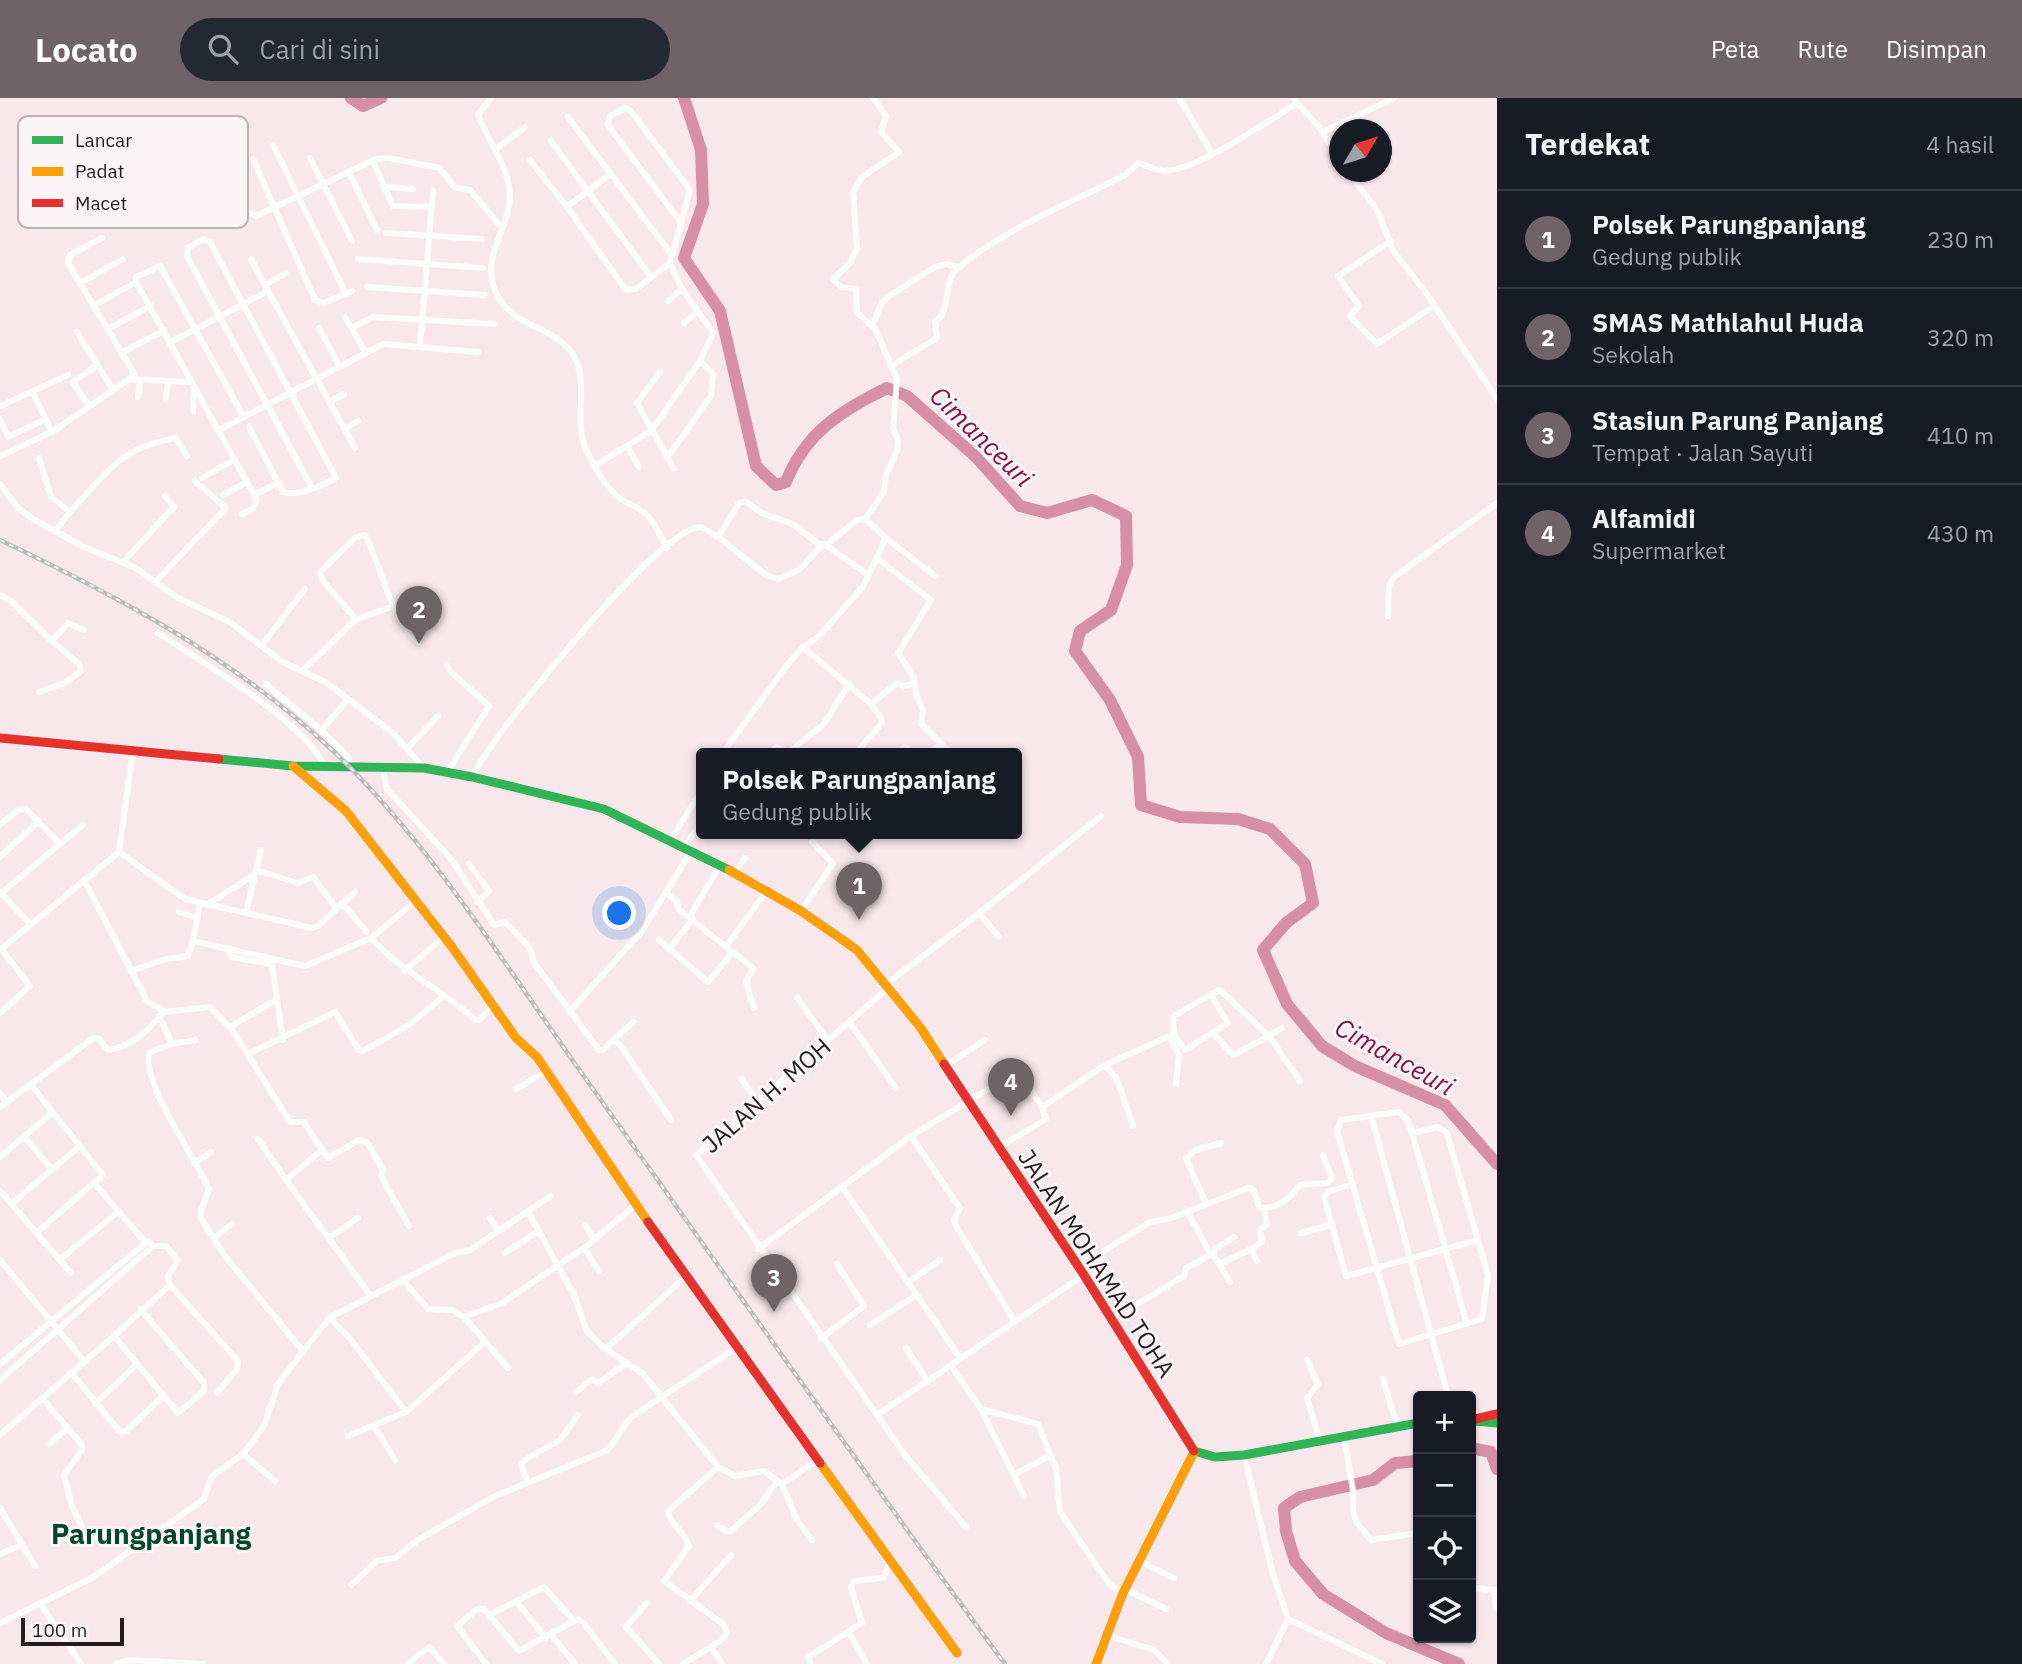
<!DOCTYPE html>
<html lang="id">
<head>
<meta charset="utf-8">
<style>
  body { margin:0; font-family:"IBM Plex Sans",sans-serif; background:#242831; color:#f1f3f6 }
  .controls { position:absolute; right:21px; bottom:21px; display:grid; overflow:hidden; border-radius:7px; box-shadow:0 2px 5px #0004 }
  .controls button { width:63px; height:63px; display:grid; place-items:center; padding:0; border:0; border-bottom:2px solid #363941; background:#171b24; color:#f1f3f6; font:35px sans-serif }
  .compass { position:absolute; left:1329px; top:21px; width:63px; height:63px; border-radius:50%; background:#171b24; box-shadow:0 2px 5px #0004; rotate:51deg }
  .scale { position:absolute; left:21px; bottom:18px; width:103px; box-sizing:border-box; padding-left:7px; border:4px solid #261c1f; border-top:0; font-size:19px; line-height:24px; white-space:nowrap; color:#261c1f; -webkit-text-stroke:5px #fbf5f7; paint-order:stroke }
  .you { position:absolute; left:620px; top:816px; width:24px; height:24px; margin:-18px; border:5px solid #fff; border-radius:50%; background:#1a73e8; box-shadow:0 0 0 10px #1a73e833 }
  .badge { display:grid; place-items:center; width:46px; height:46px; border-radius:50%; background:#706367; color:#fff; font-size:23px; font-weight:700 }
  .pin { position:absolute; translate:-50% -58px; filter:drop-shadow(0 2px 4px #0008) }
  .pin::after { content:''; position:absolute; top:37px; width:24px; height:21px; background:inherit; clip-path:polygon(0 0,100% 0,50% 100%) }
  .popup { position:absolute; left:696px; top:650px; width:326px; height:91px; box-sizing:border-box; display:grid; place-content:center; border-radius:7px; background:#171b24; filter:drop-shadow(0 2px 5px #0005); font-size:23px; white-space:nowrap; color:#9ea1a6 }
  .popup b { font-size:26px; color:#f1f3f6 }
  .popup::after { content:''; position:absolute; left:50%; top:100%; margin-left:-14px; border:14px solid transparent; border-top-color:#171b24 }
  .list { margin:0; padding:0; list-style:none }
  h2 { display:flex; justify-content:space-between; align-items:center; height:91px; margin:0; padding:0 28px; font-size:30px }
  h2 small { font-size:23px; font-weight:400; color:#9ea1a6 }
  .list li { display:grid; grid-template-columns:46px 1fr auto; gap:21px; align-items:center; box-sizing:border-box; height:98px; padding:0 28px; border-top:2px solid #363941 }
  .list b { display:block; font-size:26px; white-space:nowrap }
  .list p { margin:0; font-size:23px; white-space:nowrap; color:#9ea1a6 }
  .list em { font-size:23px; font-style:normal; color:#9ea1a6 }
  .icon { flex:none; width:38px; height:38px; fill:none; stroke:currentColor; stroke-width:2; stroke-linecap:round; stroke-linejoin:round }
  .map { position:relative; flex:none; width:1497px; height:1566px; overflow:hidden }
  header { display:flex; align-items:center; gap:42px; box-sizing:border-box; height:98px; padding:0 35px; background:#706367; color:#fff }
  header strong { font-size:33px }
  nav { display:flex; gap:38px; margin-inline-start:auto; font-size:24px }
  .search { width:490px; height:63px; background:#242831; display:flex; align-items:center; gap:18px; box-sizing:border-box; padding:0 24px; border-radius:38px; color:#9ea1a6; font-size:26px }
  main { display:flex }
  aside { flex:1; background:#171b24 }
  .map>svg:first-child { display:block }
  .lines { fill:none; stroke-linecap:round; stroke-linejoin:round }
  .river { stroke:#d78fa7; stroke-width:12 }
  .street { stroke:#fefcfc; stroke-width:6 }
  .fast { stroke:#30b455; stroke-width:9 }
  .slow { stroke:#ff9f0a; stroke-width:9 }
  .jam { stroke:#e5322d; stroke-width:9 }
  .rail-casing { stroke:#bebbbc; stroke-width:4.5 }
  .rail { stroke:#fbf5f7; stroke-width:2; stroke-dasharray:5; stroke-linecap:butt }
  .labels { text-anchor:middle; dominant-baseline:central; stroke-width:6; stroke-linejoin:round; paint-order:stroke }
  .street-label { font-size:24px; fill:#261c1f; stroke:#fbf5f7 }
  .water-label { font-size:26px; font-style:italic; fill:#881049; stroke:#fbf5f7 }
  .quarter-label { font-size:28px; font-weight:bold; fill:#00472b; stroke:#fbf5f7 }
  .key { fill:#fbf5f7; stroke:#bbb4b6; stroke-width:2 }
  .key-label { font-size:19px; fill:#261c1f }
</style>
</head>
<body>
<header>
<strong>Locato</strong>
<div class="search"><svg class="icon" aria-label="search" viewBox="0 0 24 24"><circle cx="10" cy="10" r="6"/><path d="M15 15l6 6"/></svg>Cari di sini</div>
<nav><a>Peta</a><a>Rute</a><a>Disimpan</a></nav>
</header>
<main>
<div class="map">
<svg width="1497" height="1566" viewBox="0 0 1497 1566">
  <rect width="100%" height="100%" fill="#f8e8ec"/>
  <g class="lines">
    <g class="river">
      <polyline points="351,0 363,8 381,0"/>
      <path d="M684,0L701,52L703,106L684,160L720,213L756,368L776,387L786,384C805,335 842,312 887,290L907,298L976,359L1020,408L1047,415L1092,402L1126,418L1127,467L1111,512L1080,533L1075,553L1110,602L1138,659L1141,707L1180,719L1238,721L1270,731L1305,766L1313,805L1286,825L1263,852L1287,906L1322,948L1355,968L1445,1007L1497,1066"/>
      <polyline points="1471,1350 1491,1354 1497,1371"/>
      <polyline points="1418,1363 1395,1365 1373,1382 1300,1399 1284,1410 1286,1433 1295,1463 1323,1496 1386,1535 1459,1566"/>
    </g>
    <g class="street">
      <path d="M491,0L478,17C488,44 510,69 510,100C509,130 481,160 495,193C510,228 548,227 569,251C592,278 573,319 585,349C592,365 606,391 621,401C630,407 640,410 648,418C656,427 661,439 667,450"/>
      <polyline points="1179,0 1212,55"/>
      <polyline points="1293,0 1319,29 1339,61"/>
      <polyline points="568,19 672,157"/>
      <polyline points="1323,34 1394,0"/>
      <polyline points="551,43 651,179"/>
      <polyline points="273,47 346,196"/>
      <polyline points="496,51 525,29"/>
      <polyline points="310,60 352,143"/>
      <polyline points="253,61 315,202 324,205 352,193"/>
      <polyline points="530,62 567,109"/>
      <polyline points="373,63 391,104"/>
      <polyline points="349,74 377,132"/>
      <polyline points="1348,74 1377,112 1394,154 1424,192 1497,301"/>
      <polyline points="610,76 567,109 626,192 636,191 670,165"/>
      <polyline points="231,87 245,114 256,118 376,61 388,60 440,70 454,89 470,92 501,129"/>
      <polyline points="385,89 413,91"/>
      <polyline points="393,108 432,109"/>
      <polyline points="192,125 231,87 229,82"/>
      <polyline points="386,135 482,141"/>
      <polyline points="1391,143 1338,178 1359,208 1350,218 1377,246 1434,208"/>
      <polyline points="251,161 268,193"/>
      <polyline points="358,161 483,170"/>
      <polyline points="80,185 123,161"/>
      <polyline points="265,187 286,175"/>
      <polyline points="367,189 485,197"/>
      <polyline points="668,203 682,191"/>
      <polyline points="93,208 136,184"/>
      <polyline points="345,219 366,255"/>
      <polyline points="684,225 697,214"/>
      <polyline points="873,227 882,204 889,198 935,169 946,166 959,169"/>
      <polyline points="319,230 340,269"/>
      <polyline points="352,230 373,219 495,226"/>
      <polyline points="107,231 151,208"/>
      <polyline points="77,234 113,292"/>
      <polyline points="171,244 268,193 355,350"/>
      <polyline points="420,249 433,93"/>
      <polyline points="121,255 165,232"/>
      <path d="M891,268L937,240L935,224C952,212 942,185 957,171C1005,130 1069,106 1125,77L1138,65C1147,67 1155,73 1165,73C1197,72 1269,23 1297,5"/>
      <polyline points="660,274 637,305 674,371"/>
      <polyline points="129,281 192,284"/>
      <polyline points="32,293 52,334"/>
      <polyline points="138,299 140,283"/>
      <polyline points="166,301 168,284"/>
      <polyline points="329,304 344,296"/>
      <polyline points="88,307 73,284 96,268"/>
      <polyline points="0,308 68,277"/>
      <polyline points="193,313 194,290"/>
      <polyline points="0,321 8,339 46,321"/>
      <path d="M249,329L283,394C298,399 323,387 336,380L210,144L203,141L188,150L187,158L312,390"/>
      <polyline points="344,331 358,323"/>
      <polyline points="219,332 383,246 478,254"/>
      <polyline points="627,348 639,369"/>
      <polyline points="0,358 52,334 135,277 68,165 70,157 102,140"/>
      <polyline points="39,360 51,399 69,413"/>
      <polyline points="667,360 711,298 713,276 700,263"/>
      <polyline points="596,367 651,333 700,263 713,235 682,191 670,165 690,92 630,12 625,10 610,18 608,27 681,125"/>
      <polyline points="202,380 235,361"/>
      <polyline points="0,386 18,410 33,421 84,449 134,469 178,500 230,524 281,563 327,585 393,635 423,669"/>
      <polyline points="223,397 247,384"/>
      <polyline points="254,397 278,385"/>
      <polyline points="242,416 253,410 257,402 136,184 136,179 160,168 244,319"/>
      <path d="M55,434C65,418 77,406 90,392C119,360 132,348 176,340L187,358"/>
      <polyline points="718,439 766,477 778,481 799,472 822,447"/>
      <polyline points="886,440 935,478"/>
      <polyline points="826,447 868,477"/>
      <polyline points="878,461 931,502 898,555 914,579 916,596 923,612 921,626 952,656"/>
      <polyline points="123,464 174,409 165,398"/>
      <polyline points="156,483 226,410 195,383"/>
      <polyline points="0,497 10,502 52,543"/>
      <polyline points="1388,518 1389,487 1394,479 1497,405"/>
      <path d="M356,521L323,483L320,474L356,439L365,437C385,476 386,512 418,544"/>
      <path d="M158,535C196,560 311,628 324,669"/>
      <polyline points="262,547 305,491"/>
      <polyline points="803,549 871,606"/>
      <polyline points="447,567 450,573 489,608 448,673"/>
      <polyline points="302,573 355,522 391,509"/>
      <path d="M266,586C285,603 346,648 353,669"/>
      <polyline points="39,594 65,585 81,573 79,566 52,543 68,525 84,532"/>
      <polyline points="321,633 348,601"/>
      <polyline points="408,650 438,618"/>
      <polyline points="722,656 787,567 803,549 818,539 863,489 886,440 865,421"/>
      <polyline points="769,656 776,649 789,654 824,626 849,586"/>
      <polyline points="855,656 882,625 881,620 871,606 897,585 905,588 915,585"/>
      <polyline points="896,656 905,649 913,656"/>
      <polyline points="926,656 940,647"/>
      <polyline points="383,671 387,691 451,761 494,827 505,824 530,850 534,865 599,952 603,952 614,941 620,947 671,1022"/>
      <path d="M472,679C492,637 661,427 701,429L718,439L739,405L745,403L762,415L793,426L819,446L826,447L857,422L865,421L884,394L886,377L897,353L898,342L893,331L897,281L875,230L857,215L856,191L841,189L833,181L850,165L857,150L853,94L862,79L899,54L881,34L886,18L873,0"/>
      <polyline points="0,727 18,712 26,711 60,746"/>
      <polyline points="669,744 702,692"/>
      <polyline points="682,751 702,724"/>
      <polyline points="119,754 185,801 312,830 318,828 355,794"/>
      <polyline points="0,759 39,723"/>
      <polyline points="469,766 489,793 477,804"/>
      <polyline points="256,772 298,785 313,779 336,810"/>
      <polyline points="735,774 745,760"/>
      <polyline points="84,782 147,903 164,914 210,909 233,933 290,1024 304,1024 322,1052 286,1082 370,1197"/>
      <polyline points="0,794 30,826"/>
      <polyline points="666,795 677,803 678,811 753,870 746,884 754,910"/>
      <polyline points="0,796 83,727"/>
      <polyline points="342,805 367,834"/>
      <polyline points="200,806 193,843 305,868 371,840 417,802"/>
      <polyline points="207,807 254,777"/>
      <polyline points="801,813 833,765 812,744 814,736"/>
      <polyline points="179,814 198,820"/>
      <polyline points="246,815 261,752"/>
      <polyline points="980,816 999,839"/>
      <polyline points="690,818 719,769"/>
      <path d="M371,840C401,874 442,891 475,922H479L493,908"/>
      <polyline points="659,842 708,884 732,855"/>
      <polyline points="726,848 766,794"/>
      <polyline points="227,851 231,859 271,866"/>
      <polyline points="669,851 693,821"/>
      <polyline points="0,852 119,754 133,652"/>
      <polyline points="271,861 283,942"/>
      <polyline points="130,873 166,861 188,858 193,843"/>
      <polyline points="404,873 444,839"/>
      <path d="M886,886C960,832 1030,775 1101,718"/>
      <polyline points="888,890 696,1057 905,1357 966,1429"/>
      <path d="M1211,897L1228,925L1185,952L1174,936L1173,919L1175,917C1190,909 1205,899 1220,892L1269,938L1282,930"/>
      <polyline points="797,899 828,943"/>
      <polyline points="569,914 642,833 690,755"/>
      <polyline points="0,915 30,888 1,851"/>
      <polyline points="159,918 172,946"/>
      <polyline points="850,925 896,990"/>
      <polyline points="230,929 275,902"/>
      <polyline points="1214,936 1233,957 1269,938 1300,983"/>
      <polyline points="1169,939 1179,957 1176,986"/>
      <polyline points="614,941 633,924"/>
      <path d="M196,942L172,946L150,954C138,980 198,1064 209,1091L201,1113V1120L224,1157L303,1253"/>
      <polyline points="248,956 335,914 359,952 363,953 409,927 445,897"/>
      <polyline points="947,967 985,942"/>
      <polyline points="1105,967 1117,981 1133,1028"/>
      <polyline points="742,981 757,1004"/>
      <polyline points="31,987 103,1077 36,1135"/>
      <polyline points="516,991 545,974"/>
      <polyline points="0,995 7,1004"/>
      <path d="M0,1009L93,940H98L108,952C133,949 148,932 164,914"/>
      <polyline points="1042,1009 1105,967 1174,936"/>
      <polygon points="1399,1014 1408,1022 1412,1035 1438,1029 1447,1035 1488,1177 1482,1221 1399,1246 1337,1033 1341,1022"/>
      <polyline points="1371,1017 1448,1298"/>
      <polyline points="1412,1035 1467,1226"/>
      <polyline points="24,1038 51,1071"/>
      <polyline points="911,1038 960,1110 954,1122 956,1128 1015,1224"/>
      <polyline points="258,1041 286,1082"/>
      <polyline points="322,1052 328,1060 359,1042 367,1044 383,1072 381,1078 409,1128"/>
      <polyline points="0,1059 53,1014"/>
      <polyline points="194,1065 211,1054"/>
      <polyline points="95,1086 145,1144"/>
      <polyline points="1353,1086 1327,1094 1324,1099 1346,1178 1478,1142"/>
      <polyline points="842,1089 961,1261"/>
      <polyline points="0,1093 71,1175"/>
      <polyline points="11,1106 80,1048"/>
      <polyline points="1206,1106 1186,1060 1196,1052 1221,1045"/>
      <polyline points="1187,1113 1211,1157 1213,1156 1230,1184"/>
      <polyline points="529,1115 574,1197 587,1233 603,1249 643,1276 718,1369 735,1378 764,1373 782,1386 818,1362"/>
      <polyline points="490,1120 498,1133"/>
      <polyline points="585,1127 594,1142"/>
      <polyline points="1301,1135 1330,1127"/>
      <polyline points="330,1139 358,1120"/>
      <polyline points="214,1140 232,1126"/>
      <polyline points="584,1150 599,1173"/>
      <polyline points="758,1151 911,1038 1018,973 1042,1009 1046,1021 1000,1049"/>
      <polyline points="505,1155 539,1133"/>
      <polyline points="1213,1156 1215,1151 1234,1139"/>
      <polyline points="0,1162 84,1263"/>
      <polyline points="59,1162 118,1114"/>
      <polyline points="1257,1163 1251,1151 1262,1144 1260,1132 1267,1126 1264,1110"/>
      <polyline points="1220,1166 1251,1151"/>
      <path d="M1079,1169L1150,1124L1169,1121L1248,1090L1253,1091L1259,1109C1276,1113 1290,1100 1300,1087L1328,1085L1332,1080L1323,1057"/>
      <polyline points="402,1181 428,1211 452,1212 464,1219 508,1270"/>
      <polyline points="908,1184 940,1162"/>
      <polyline points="141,1212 204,1285 204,1293 178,1315 114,1238 170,1187"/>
      <polyline points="464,1219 502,1205 584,1150 637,1106"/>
      <polyline points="329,1220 349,1239 406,1314"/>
      <polyline points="1112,1221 1184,1178 1186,1170 1211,1157"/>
      <polyline points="870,1227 916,1197"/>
      <polyline points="821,1240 864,1208 837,1166"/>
      <polyline points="906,1250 928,1284"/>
      <polyline points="606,1251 685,1179"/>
      <polyline points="1307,1262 1318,1286 1307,1300 1320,1344"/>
      <polyline points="0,1266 148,1143 153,1148 166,1148 178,1162 168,1179 170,1187 238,1263 237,1271 217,1295"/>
      <polyline points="951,1268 981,1311 1024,1398"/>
      <polyline points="71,1274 120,1334 126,1333 162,1299"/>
      <polyline points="1383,1281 1397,1327"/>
      <polyline points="0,1282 153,1148"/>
      <polyline points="576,1294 592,1281 598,1285 627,1265"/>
      <polyline points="42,1300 82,1347 82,1352 64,1377 72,1408 83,1431"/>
      <polyline points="95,1306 136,1267"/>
      <polyline points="981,1311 1038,1326 1056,1371 1060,1414 1110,1487 1123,1495"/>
      <polyline points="877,1317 1084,1177"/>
      <polyline points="375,1329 395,1362"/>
      <polyline points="0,1337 114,1238"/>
      <polyline points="348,1338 406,1314 484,1245"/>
      <polyline points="1344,1339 1353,1392 1353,1413 1357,1425 1371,1442 1418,1435"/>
      <polyline points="49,1346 68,1330"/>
      <polyline points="243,1356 275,1383"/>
      <polyline points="1244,1357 1273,1476 1288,1521 1266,1566"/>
      <polyline points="1015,1376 1051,1357"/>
      <polyline points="527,1383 521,1366 523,1363 560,1342 578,1317"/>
      <polyline points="782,1386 797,1422 812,1442"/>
      <polyline points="0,1410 35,1468"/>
      <polyline points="717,1427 726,1433 731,1433 761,1406 777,1383"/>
      <polyline points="0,1456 22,1447"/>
      <polyline points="1139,1463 1174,1480"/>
      <polyline points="351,1487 377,1463 395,1460 419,1441 495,1398 608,1352 630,1320 736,1250"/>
      <polyline points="1471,1490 1493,1492"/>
      <polyline points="1125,1491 1166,1511"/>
      <polyline points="1494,1492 1496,1510"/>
      <polyline points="516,1503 546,1540"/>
      <polyline points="690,1503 731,1457"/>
      <polyline points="647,1505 626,1529 659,1566"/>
      <polyline points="41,1507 81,1566"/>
      <polyline points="1288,1521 1382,1566"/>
      <polyline points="574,1523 578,1521 583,1524 615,1566"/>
      <polyline points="0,1525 92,1480 204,1401 212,1378 243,1356 264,1328 278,1286 329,1220 455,1155 470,1152 551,1098"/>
      <polyline points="849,1535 867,1566"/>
      <polyline points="1106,1537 1154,1552 1168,1566"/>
      <polyline points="552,1538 575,1566"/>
      <polyline points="711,1548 722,1566"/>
      <polyline points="116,1566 130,1562 203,1566"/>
      <polyline points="407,1566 429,1549 444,1566"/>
      <polyline points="486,1566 457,1528 477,1511 484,1511 519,1553 574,1523 544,1489 489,1517"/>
      <path d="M683,1566L722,1542L727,1534L723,1526L664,1483L689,1448C685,1434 669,1426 668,1413L718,1369"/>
      <polyline points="811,1566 808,1559 862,1525 851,1489 854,1483 883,1480 890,1466"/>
    </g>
    <g class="fast">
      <polyline points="219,661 293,668 424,670 472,679 604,711 729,772"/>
      <polyline points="1475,1323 1497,1325"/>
      <polyline points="1194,1353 1215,1359 1244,1357 1418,1325"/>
    </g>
    <g class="slow">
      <polyline points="293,668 346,713 452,849 516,940 537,959 648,1124"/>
      <polyline points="729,772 801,813 857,852 920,929 944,966"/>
      <polyline points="820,1365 957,1555"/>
      <polyline points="1096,1566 1123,1495 1194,1354"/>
    </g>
    <g class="jam">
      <polyline points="0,640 219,661"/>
      <polyline points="944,966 1084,1177 1194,1353"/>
      <polyline points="648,1124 820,1365"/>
      <polyline points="1471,1322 1497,1316"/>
    </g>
    <defs>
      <path id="rail" d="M0,442C119,499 232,559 330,650C432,746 507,871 588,984C727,1179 863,1374 1005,1566"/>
    </defs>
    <use href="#rail" class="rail-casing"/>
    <use href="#rail" class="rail"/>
  </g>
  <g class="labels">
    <g class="street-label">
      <text transform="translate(766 997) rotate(-41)">JALAN H. MOH</text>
      <text transform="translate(1097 1165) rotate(57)">JALAN MOHAMAD TOHA</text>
    </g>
    <g class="water-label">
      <text transform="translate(982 338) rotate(44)">Cimanceuri</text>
      <text transform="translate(1395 958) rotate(29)">Cimanceuri</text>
    </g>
    <g class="quarter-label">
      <text x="151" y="1435">Parungpanjang</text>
    </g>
  </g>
  <rect x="18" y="18" width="230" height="112" rx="10" class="key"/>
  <rect x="32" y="38" width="31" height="8" fill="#30b455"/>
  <rect x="32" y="69" width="31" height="9" fill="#ff9f0a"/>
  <rect x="32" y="101" width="31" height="8" fill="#e5322d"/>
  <g class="key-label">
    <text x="75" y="49">Lancar</text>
    <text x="75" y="80">Padat</text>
    <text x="75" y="112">Macet</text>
  </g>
</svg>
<div class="controls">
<button>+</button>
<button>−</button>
<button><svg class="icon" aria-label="locate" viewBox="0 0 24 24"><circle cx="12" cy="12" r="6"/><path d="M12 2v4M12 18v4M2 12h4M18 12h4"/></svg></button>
<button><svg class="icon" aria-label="layers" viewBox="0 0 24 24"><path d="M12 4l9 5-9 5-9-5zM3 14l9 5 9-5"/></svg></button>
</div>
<svg class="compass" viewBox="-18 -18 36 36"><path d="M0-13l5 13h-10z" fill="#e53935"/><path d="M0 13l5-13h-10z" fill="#9ea1a6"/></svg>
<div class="scale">100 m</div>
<div class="you"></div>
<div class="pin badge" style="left:859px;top:822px">1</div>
<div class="popup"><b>Polsek Parungpanjang</b>Gedung publik</div>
<div class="pin badge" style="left:419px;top:546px">2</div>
<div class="pin badge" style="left:774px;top:1214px">3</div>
<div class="pin badge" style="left:1011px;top:1018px">4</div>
</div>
<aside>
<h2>Terdekat<small>4 hasil</small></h2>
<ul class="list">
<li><span class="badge">1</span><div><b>Polsek Parungpanjang</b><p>Gedung publik</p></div><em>230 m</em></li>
<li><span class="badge">2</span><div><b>SMAS Mathlahul Huda</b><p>Sekolah</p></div><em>320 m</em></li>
<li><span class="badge">3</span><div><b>Stasiun Parung Panjang</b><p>Tempat · Jalan Sayuti</p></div><em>410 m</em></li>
<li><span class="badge">4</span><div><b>Alfamidi</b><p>Supermarket</p></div><em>430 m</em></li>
</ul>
</aside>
</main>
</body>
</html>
